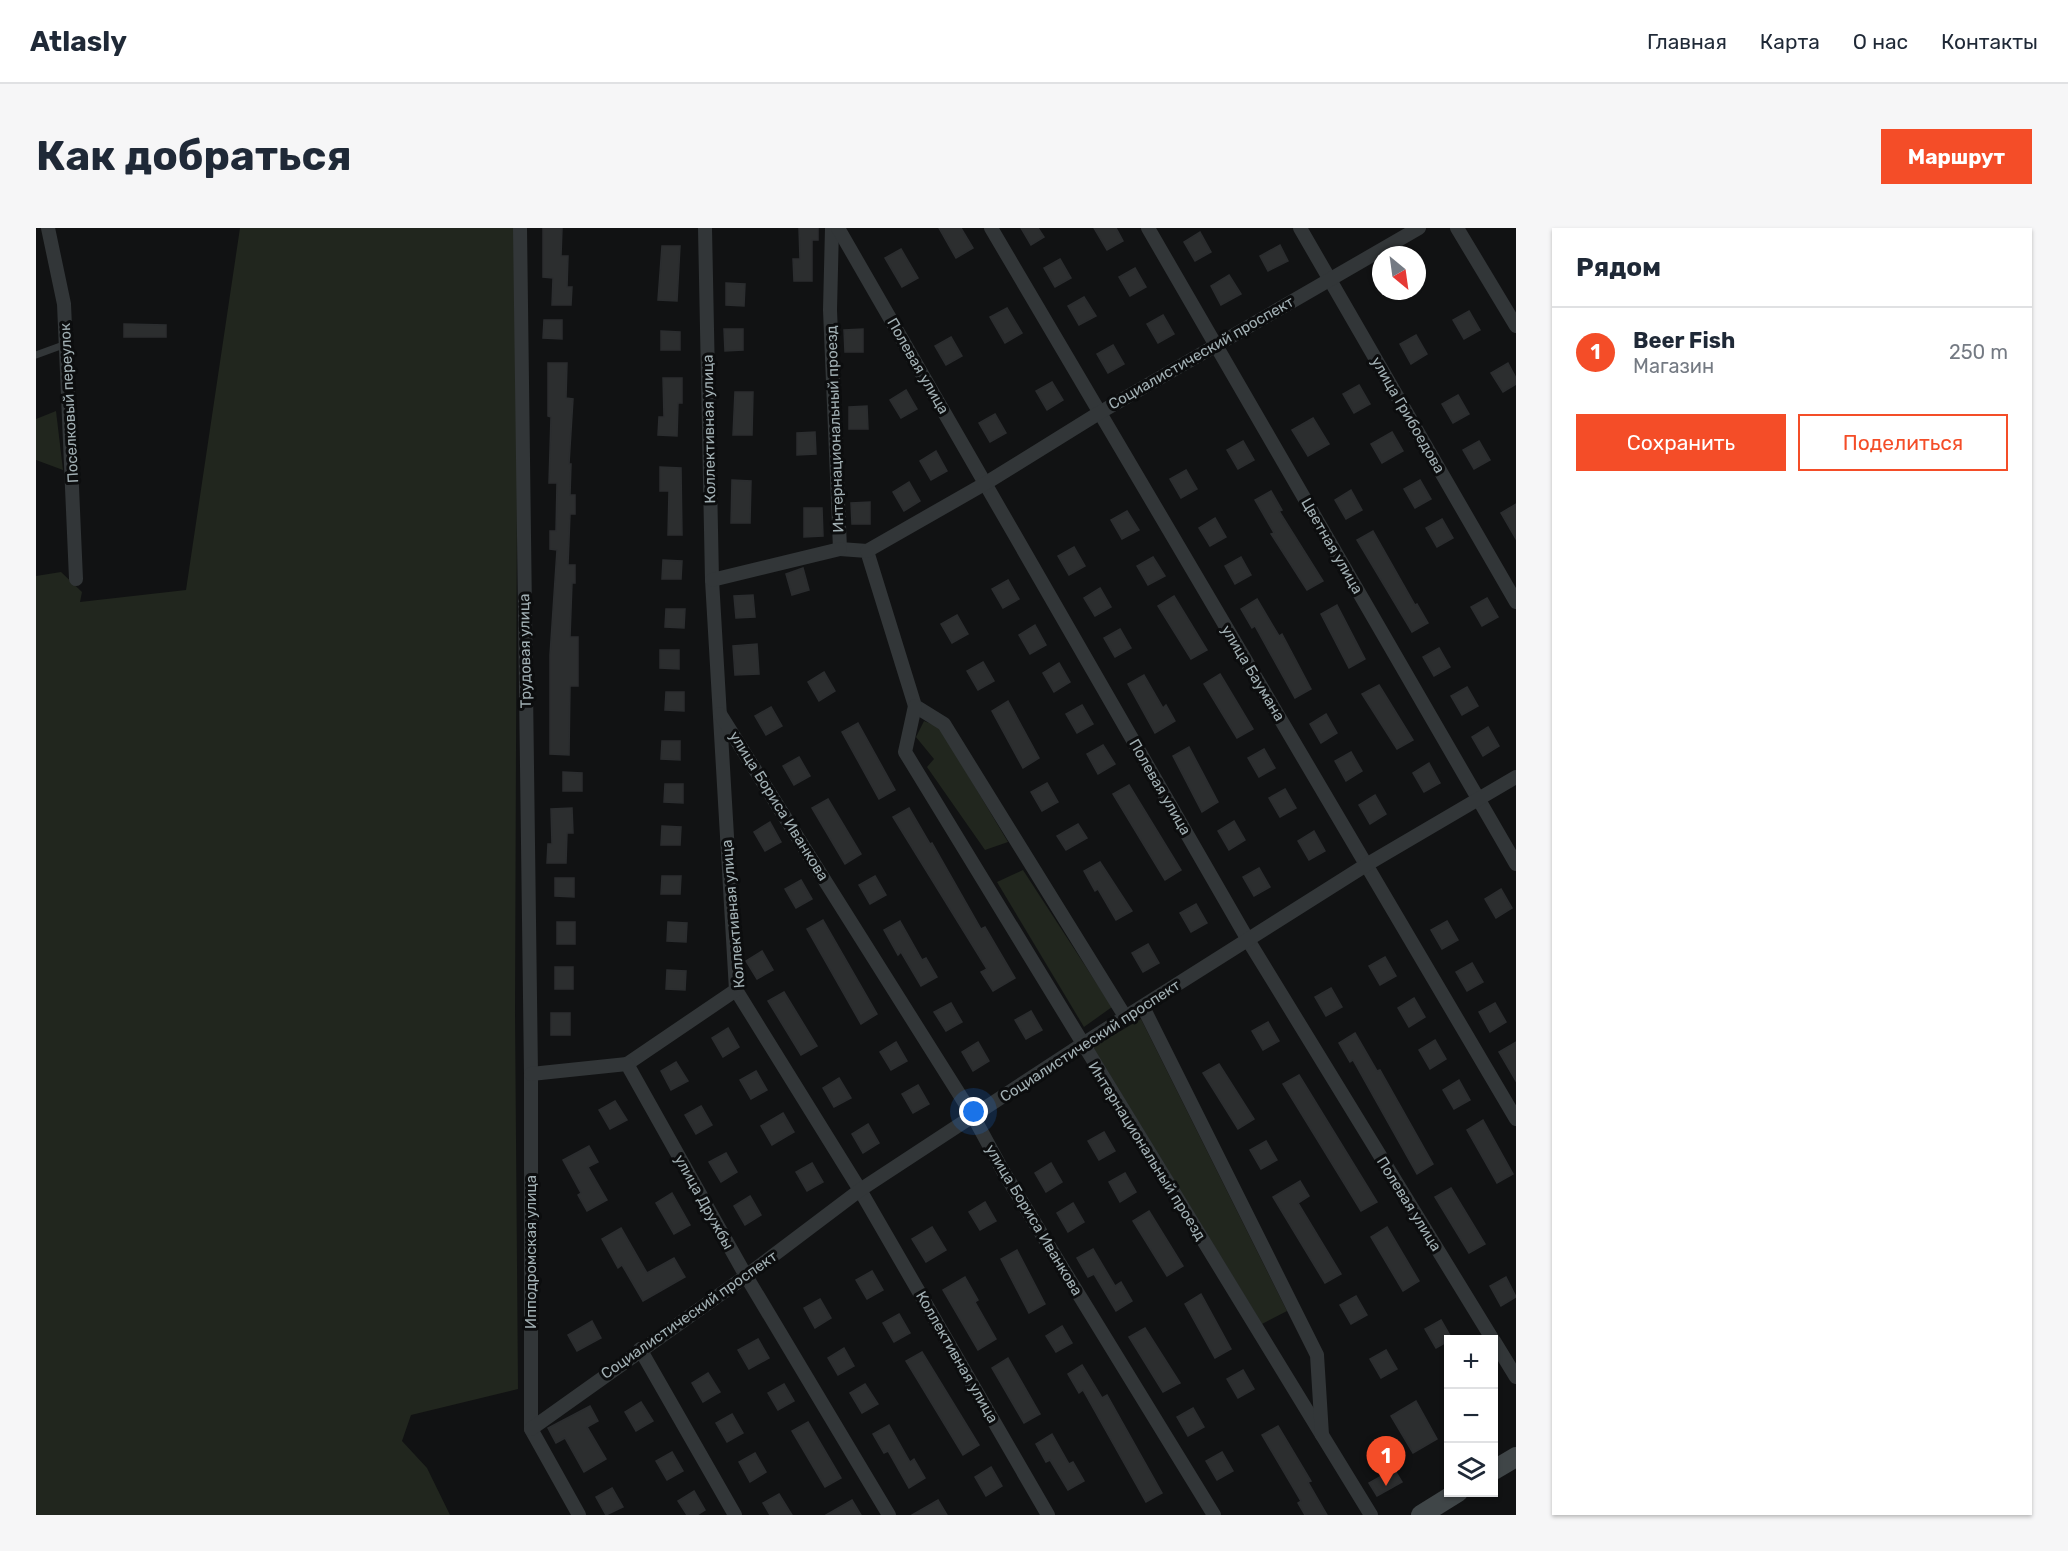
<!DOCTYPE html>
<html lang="ru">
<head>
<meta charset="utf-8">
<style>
  body { margin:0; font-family:Rubik,sans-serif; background:#f6f6f7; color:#1f2937 }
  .controls { position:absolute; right:18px; bottom:18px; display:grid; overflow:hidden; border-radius:0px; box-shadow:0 2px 4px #0004 }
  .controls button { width:54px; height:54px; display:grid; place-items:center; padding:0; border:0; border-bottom:2px solid #e0e1e3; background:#fff; color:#1f2937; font:30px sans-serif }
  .compass { position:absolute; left:1336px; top:18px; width:54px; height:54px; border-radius:50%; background:#fff; box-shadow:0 2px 4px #0004; rotate:151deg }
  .you { position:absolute; left:938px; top:884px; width:21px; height:21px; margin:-15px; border:4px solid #fff; border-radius:50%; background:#1a73e8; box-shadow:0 0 0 9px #1a73e833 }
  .badge { display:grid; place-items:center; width:39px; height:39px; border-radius:50%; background:#f44d28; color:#fff; font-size:20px; font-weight:700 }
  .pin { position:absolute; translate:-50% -50px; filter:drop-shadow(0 2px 3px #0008) }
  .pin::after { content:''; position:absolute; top:32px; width:21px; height:18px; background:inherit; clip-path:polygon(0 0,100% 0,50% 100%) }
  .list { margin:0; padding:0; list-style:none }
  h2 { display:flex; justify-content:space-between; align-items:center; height:78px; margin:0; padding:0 24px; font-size:26px }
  h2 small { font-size:20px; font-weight:400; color:#747a83 }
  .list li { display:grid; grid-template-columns:39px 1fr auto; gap:18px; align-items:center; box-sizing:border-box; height:90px; padding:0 24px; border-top:2px solid #e0e1e3 }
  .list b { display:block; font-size:22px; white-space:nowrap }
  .list p { margin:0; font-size:20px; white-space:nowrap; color:#747a83 }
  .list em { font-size:20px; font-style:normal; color:#747a83 }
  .actions { display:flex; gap:12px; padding:18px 24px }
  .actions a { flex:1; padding:14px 0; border:2px solid #f44d28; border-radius:0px; text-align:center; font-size:21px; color:#f44d28 }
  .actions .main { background:#f44d28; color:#fff }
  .icon { flex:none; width:33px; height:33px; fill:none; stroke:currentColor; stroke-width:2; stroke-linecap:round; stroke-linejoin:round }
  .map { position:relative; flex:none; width:1480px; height:1287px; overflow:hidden; border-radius:0px }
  header { display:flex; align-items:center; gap:36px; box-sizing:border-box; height:84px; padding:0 30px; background:#fff; border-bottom:2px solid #e0e1e3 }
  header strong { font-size:28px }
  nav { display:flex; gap:33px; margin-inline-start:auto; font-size:21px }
  .intro { display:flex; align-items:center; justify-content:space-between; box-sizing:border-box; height:144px; padding:0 36px }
  h1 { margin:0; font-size:42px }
  .button { padding:15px 27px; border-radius:0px; background:#f44d28; color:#fff; font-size:21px; font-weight:700 }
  main { display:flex; gap:36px; padding:0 36px }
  aside { flex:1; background:#fff; border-radius:0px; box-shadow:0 2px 4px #0004 }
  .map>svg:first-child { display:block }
  .green { fill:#21261e }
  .building { fill:#2c2e2f; stroke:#2b2d2f; stroke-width:1.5 }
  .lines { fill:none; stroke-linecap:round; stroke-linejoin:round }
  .service { stroke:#323638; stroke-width:7 }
  .minor { stroke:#323638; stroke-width:14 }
  .secondary { stroke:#404648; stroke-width:20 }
  .labels { text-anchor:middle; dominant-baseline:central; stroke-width:6; stroke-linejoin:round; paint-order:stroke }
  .street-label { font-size:15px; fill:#a2b0b4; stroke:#0c0d0e }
</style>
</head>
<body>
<header>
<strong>Atlasly</strong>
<nav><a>Главная</a><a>Карта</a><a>О нас</a><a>Контакты</a></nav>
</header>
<div class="intro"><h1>Как добраться</h1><a class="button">Маршрут</a></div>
<main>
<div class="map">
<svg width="1480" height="1287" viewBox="0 0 1480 1287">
  <rect width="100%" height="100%" fill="#111213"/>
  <g class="green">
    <polygon points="204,0 482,0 479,785 482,1161 375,1187 366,1213 391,1240 414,1287 0,1287 0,348 25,344 46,364 44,374 150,362"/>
    <polygon points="20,183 27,242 0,232 0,191"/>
    <polygon points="888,493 903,499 972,614 949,622 891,539 898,531 880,509"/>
    <polygon points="987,642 1076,779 1048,799 961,654"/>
    <polygon points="1105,791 1251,1083 1226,1096 1057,819"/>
  </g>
  <g class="building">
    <polygon points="507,0 526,0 525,28 532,28 531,59 536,59 535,77 516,77 517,50 507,49"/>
    <polygon points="763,0 782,0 782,12 776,12 776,53 758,53 757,31 764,31"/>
    <polygon points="903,0 925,0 937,20 920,30"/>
    <polygon points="985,0 1002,0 1008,9 995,17"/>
    <polygon points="1058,0 1080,0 1087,13 1071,22"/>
    <polygon points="1164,4 1175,24 1159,33 1148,14"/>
    <polygon points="1244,17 1252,33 1232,43 1224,28"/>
    <polygon points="626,18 644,18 641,73 622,72"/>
    <polygon points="865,21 882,50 866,59 849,30"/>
    <polygon points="1024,31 1035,50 1019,59 1008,40"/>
    <polygon points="1099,40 1110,59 1094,68 1083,49"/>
    <polygon points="1193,47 1205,66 1185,77 1175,58"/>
    <polygon points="690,55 709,56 708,78 690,77"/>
    <polygon points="1048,69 1060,88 1043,97 1032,78"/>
    <polygon points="971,80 986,105 969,115 954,89"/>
    <polygon points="1433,83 1444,102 1428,111 1417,92"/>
    <polygon points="1127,87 1138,106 1122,115 1111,96"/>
    <polygon points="508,92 526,92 526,111 507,110"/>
    <polygon points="88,96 130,97 130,109 88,109"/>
    <polygon points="688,101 707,101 707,122 689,123"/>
    <polygon points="827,101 827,124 809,124 808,102"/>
    <polygon points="625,103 644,104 644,122 625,122"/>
    <polygon points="1380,107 1391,126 1375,136 1364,116"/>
    <polygon points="915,109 926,128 910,137 899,118"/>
    <polygon points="1077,117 1088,136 1072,145 1061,126"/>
    <polygon points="512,135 531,135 530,170 537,171 533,236 535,236 534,267 539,267 539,286 534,286 532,337 539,337 539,355 536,355 534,409 542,409 542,458 534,458 533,527 514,526 514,427 521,322 514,321 514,303 520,303 521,255 513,255 515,189 512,188"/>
    <polygon points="1472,135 1480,150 1480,156 1467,164 1455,145"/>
    <polygon points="627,150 646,150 646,175 642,175 641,208 622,207 623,189 628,189"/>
    <polygon points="1016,154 1027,172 1011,182 1000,163"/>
    <polygon points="1323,157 1334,176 1318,185 1307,166"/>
    <polygon points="870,162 881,181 865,190 854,172"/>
    <polygon points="699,164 717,164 716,207 697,207"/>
    <polygon points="1422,167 1433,186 1417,195 1406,176"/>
    <polygon points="831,178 832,201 813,201 813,179"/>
    <polygon points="959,186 970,205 954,214 943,195"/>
    <polygon points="1277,190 1293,216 1272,228 1256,202"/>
    <polygon points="779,204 780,226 761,227 761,205"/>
    <polygon points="1356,204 1367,223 1346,235 1335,216"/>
    <polygon points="1207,213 1218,232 1202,241 1191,222"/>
    <polygon points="1443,213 1454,232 1438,241 1427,222"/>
    <polygon points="900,223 911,243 895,252 884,233"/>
    <polygon points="624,239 645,240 646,307 632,307 633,263 624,263"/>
    <polygon points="1150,242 1161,261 1145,270 1134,251"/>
    <polygon points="696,252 715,253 714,295 695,295"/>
    <polygon points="1384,252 1395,271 1379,280 1368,261"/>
    <polygon points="873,254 884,273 868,283 857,264"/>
    <polygon points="1315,262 1326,282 1310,291 1299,272"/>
    <polygon points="1235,263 1246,282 1243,283 1287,353 1271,362 1235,306 1238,305 1219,272"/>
    <polygon points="834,274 834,296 816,296 815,275"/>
    <polygon points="1480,276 1480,311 1465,285"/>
    <polygon points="768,280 786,280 787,308 768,309"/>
    <polygon points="1091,283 1103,302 1086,311 1075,292"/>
    <polygon points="1179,290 1190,309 1174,318 1163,300"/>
    <polygon points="1406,291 1417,310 1401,319 1390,300"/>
    <polygon points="1337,303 1379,377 1381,376 1392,395 1376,404 1321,312"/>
    <polygon points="1038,319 1049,338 1033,347 1022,328"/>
    <polygon points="1117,329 1129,348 1112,357 1101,338"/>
    <polygon points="1205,329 1215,347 1199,356 1189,338"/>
    <polygon points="627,332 646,333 645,351 626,351"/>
    <polygon points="767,340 773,362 756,367 750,346"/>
    <polygon points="972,352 983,371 967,380 956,361"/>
    <polygon points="1064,360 1075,379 1059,388 1048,370"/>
    <polygon points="717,367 719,389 700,390 698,368"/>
    <polygon points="1138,368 1171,422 1155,431 1122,378"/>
    <polygon points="1451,370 1462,389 1446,398 1435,379"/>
    <polygon points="1221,371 1243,408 1246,406 1275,461 1259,470 1219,398 1216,400 1205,381"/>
    <polygon points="1301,377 1329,431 1313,440 1285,386"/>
    <polygon points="630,381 649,381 648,400 629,399"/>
    <polygon points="921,387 932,406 916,415 905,396"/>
    <polygon points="999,397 1010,417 994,426 983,407"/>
    <polygon points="1084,401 1095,420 1079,429 1068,410"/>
    <polygon points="721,416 723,446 699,447 697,418"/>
    <polygon points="1403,420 1414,439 1398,448 1387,429"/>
    <polygon points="624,422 643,422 643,441 624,440"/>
    <polygon points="947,434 958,453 942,462 931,443"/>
    <polygon points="1023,435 1034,454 1018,464 1007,445"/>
    <polygon points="788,444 799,463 783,473 772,454"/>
    <polygon points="1184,446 1217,501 1201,510 1168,456"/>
    <polygon points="1108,447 1127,480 1130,477 1139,493 1119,505 1092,456"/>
    <polygon points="1343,457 1377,512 1361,521 1326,466"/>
    <polygon points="1431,459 1442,478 1426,487 1415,468"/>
    <polygon points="630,464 648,464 648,483 629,482"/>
    <polygon points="972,473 1003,530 987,540 956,483"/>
    <polygon points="1046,477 1057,496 1041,505 1030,486"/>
    <polygon points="735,479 746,498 730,507 719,488"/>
    <polygon points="1290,486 1301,505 1285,515 1274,496"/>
    <polygon points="822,495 859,562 843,571 806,504"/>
    <polygon points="1452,499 1463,518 1447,528 1436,509"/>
    <polygon points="626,513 644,513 644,532 625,531"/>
    <polygon points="1067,517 1079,536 1062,546 1051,526"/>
    <polygon points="1153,519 1182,574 1166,584 1137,528"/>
    <polygon points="1228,521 1239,540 1223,549 1212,530"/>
    <polygon points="1315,524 1326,543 1310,553 1299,533"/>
    <polygon points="763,529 774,548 758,557 747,538"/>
    <polygon points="1393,535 1404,555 1388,564 1377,545"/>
    <polygon points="527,544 546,545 546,563 527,563"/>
    <polygon points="1011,555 1022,574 1006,583 995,564"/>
    <polygon points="629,556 647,556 647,575 628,574"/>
    <polygon points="1093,557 1145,642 1129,652 1077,566"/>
    <polygon points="1249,561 1260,580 1244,589 1233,570"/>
    <polygon points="1339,567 1350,586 1334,596 1323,577"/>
    <polygon points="792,571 825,626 809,636 776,580"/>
    <polygon points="536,580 537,605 531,605 530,635 511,635 512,616 516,616 515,581"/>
    <polygon points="873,580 894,616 896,615 945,701 949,699 979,750 957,763 945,744 951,741 857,589"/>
    <polygon points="1198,593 1209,612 1193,622 1182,603"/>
    <polygon points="734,594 745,614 729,623 718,604"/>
    <polygon points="1042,596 1051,610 1030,622 1021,608"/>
    <polygon points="626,598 645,599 644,617 625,617"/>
    <polygon points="1278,603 1289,623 1273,632 1262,613"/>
    <polygon points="1064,634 1096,683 1080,692 1062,661 1059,663 1048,643"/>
    <polygon points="1223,640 1234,659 1218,668 1207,649"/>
    <polygon points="626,648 645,648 644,666 625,666"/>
    <polygon points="839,648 850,667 834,676 823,657"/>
    <polygon points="519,650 538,650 538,669 519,668"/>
    <polygon points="765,652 776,671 760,680 749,661"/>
    <polygon points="1465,661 1476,680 1460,690 1449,671"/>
    <polygon points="1160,676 1171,695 1155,704 1144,685"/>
    <polygon points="787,692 841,786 825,796 771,701"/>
    <polygon points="864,693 886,732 890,730 901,749 885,758 865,724 862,727 848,702"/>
    <polygon points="1411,693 1422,712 1406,721 1395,702"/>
    <rect x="521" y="694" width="18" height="22"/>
    <polygon points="632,694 651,695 650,714 631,713"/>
    <polygon points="1112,716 1123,735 1107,744 1096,725"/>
    <polygon points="726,723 737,742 721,751 710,733"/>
    <polygon points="1349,729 1360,748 1344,757 1333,738"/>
    <polygon points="1436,735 1447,754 1431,763 1420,744"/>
    <rect x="519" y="739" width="18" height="22"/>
    <polygon points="631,742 650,743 649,762 630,761"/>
    <polygon points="1295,760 1306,779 1290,788 1279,769"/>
    <polygon points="748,764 781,818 765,827 732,773"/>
    <polygon points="1378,770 1389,789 1373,799 1362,780"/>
    <polygon points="915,775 926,794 910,803 898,784"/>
    <polygon points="1459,775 1470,794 1454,804 1443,784"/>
    <polygon points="995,783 1006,802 990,811 979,792"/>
    <rect x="515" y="785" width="19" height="22"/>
    <polygon points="1232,794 1243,813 1227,822 1216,803"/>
    <polygon points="692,800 703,819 687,829 676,810"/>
    <polygon points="1319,805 1341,843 1344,842 1397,936 1381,946 1317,832 1314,834 1303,815"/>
    <polygon points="1399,812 1410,831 1394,841 1383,822"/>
    <polygon points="860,814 871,833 855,842 844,824"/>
    <polygon points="942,814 953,833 937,843 926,824"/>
    <polygon points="1480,814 1480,853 1463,824"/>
    <polygon points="640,834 652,853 635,862 625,843"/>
    <polygon points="1183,836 1218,891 1202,901 1167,845"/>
    <polygon points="720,843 731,862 715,871 704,852"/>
    <polygon points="1263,847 1341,974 1325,983 1247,856"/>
    <polygon points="803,850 815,870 798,879 787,860"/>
    <polygon points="1423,852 1434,872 1418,881 1407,862"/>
    <polygon points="882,857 893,876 877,885 866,866"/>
    <polygon points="579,873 591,892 574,901 563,882"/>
    <polygon points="665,878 676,897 660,906 649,887"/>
    <polygon points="747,885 758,904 736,917 725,898"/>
    <polygon points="1447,892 1477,946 1461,955 1431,902"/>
    <polygon points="832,896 843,915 827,925 816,906"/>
    <polygon points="1068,904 1079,923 1063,932 1052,913"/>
    <polygon points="1230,913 1241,932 1225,941 1214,922"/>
    <polygon points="553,918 562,934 552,939 571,972 551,983 542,967 545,965 527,932"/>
    <polygon points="690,925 701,944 685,954 673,934"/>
    <polygon points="776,935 787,954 771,963 760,944"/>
    <polygon points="1015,935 1026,954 1010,964 999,945"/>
    <polygon points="1089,945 1100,964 1084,974 1073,954"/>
    <polygon points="1264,953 1273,968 1262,975 1305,1046 1289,1055 1237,969"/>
    <polygon points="1415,960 1449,1016 1433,1025 1399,969"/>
    <polygon points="636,965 654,997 638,1006 620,975"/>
    <polygon points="714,968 725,987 709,997 698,978"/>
    <polygon points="949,974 960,993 944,1002 933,984"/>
    <polygon points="1037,975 1048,994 1032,1004 1021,985"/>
    <polygon points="1113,983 1147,1038 1131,1048 1097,993"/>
    <polygon points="896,999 910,1022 890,1034 876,1011"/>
    <polygon points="1351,999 1383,1053 1367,1063 1335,1009"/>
    <polygon points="585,1000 611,1045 638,1030 649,1049 607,1073 586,1037 582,1040 566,1011"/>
    <polygon points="1057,1021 1079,1058 1085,1054 1096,1073 1080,1083 1058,1046 1052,1049 1041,1030"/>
    <polygon points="981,1022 1009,1076 993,1085 965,1031"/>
    <polygon points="836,1043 847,1062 831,1071 820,1052"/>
    <polygon points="929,1049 942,1072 939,1074 960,1111 942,1122 907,1062"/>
    <polygon points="1470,1049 1480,1069 1465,1078 1454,1058"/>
    <polygon points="1165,1066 1195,1121 1179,1130 1149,1076"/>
    <polygon points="1320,1068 1331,1087 1315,1096 1304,1077"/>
    <polygon points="784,1071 795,1090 779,1100 768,1080"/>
    <polygon points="863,1086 874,1105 858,1114 847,1095"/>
    <polygon points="1405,1092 1416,1111 1400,1120 1389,1101"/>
    <polygon points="556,1093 565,1110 541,1123 532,1107"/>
    <polygon points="1026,1098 1036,1115 1020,1124 1010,1108"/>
    <polygon points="1109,1100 1144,1155 1127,1164 1093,1109"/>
    <polygon points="722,1111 733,1130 713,1141 702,1122"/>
    <polygon points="808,1120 818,1138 802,1147 792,1130"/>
    <polygon points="1350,1122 1361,1141 1345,1150 1334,1131"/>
    <polygon points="886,1124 943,1217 927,1227 870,1133"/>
    <polygon points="972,1130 1004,1186 988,1195 956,1140"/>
    <polygon points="1046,1137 1066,1170 1071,1167 1126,1265 1110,1274 1047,1162 1043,1165 1032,1146"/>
    <polygon points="1207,1142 1218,1161 1202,1170 1191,1151"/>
    <polygon points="672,1145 684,1164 667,1174 656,1155"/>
    <polygon points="748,1156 758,1173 742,1182 732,1165"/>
    <polygon points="829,1156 842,1176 826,1185 814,1165"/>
    <polygon points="1380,1173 1401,1211 1377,1225 1355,1188"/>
    <polygon points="605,1174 617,1193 600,1203 589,1184"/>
    <polygon points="554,1178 562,1193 551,1199 570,1231 548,1244 529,1210 520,1215 512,1200"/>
    <polygon points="1157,1180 1168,1199 1152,1208 1141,1189"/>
    <polygon points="696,1186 707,1205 691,1214 680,1195"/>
    <polygon points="772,1194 805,1250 789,1259 756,1203"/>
    <polygon points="853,1197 874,1234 878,1231 889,1250 873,1260 852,1223 848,1225 837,1206"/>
    <polygon points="1242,1198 1275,1253 1272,1254 1291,1287 1269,1287 1262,1275 1265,1273 1226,1207"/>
    <polygon points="1016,1206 1033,1236 1037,1234 1048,1253 1032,1262 1014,1232 1010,1234 1000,1216"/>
    <polygon points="636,1224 647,1243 631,1252 620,1233"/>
    <polygon points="1186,1224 1197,1243 1181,1252 1170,1233"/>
    <polygon points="719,1225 730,1244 714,1254 703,1234"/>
    <polygon points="955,1239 966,1258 950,1268 939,1249"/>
    <polygon points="1358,1241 1366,1254 1341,1268 1333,1255"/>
    <polygon points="576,1260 587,1279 570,1287 560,1269"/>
    <polygon points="658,1263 669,1282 661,1287 651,1287 642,1273"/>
    <polygon points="743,1266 756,1287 734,1287 727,1275"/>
    <polygon points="816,1272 825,1287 790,1287"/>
    <polygon points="902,1272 911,1287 876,1287"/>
  </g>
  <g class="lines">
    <polyline class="service" points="0,127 30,116"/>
    <g class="minor">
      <polyline points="12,0 28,76 40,351"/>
      <polyline points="484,0 495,846 495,1201 543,1287"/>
      <polyline points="669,0 676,352 700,762 824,962 1012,1287"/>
      <polyline points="796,0 794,82 804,321 831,323 879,478 908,496 1090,790"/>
      <polyline points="802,0 1212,712 1457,1112"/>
      <polyline points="955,0 1480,891"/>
      <polyline points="1112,0 1480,636"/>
      <polyline points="1264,0 1480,374"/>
      <polyline points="1421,0 1480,98"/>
      <polyline points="831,323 950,255 1063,185 1383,0"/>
      <polyline points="676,352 804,321"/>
      <polyline points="879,478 869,524 1286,1207"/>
      <polyline points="684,486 937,888 967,943 1178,1287"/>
      <polyline points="1107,779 1281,1127 1286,1207 1335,1287"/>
      <polyline points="591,836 700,762"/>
      <polyline points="495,846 591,836 710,1048 853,1287"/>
      <polyline points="1458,1113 1480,1149"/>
      <polyline points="604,1121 699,1287"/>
      <polyline points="495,1201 710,1048 824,962 1045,817 1330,637 1480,549"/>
    </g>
    <g class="secondary">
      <polyline points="1458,1242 1480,1229"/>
      <polyline points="1385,1287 1422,1264"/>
    </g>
  </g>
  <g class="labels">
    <g class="street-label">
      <text transform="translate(1165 125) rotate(-30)">Социалистический проспект</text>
      <text transform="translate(882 138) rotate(60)">Полевая улица</text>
      <text transform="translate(33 175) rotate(-93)">Поселковый переулок</text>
      <text transform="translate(1372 187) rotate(60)">улица Грибоедова</text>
      <text transform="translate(673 201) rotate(-91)">Коллективная улица</text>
      <text transform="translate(799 201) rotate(-92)">Интернациональный проезд</text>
      <text transform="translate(1296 318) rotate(60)">Цветная улица</text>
      <text transform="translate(489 423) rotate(-91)">Трудовая улица</text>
      <text transform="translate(1217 445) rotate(59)">улица Баумана</text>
      <text transform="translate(1124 559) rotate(60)">Полевая улица</text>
      <text transform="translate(743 578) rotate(58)">улица Бориса Иванкова</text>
      <text transform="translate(697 686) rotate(-95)">Коллективная улица</text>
      <text transform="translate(1054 813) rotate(-33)">Социалистический проспект</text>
      <text transform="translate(1111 923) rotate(58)">Интернациональный проезд</text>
      <text transform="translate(668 974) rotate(61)">улица Дружбы</text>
      <text transform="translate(1373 976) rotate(58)">Полевая улица</text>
      <text transform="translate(998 992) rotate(59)">улица Бориса Иванкова</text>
      <text transform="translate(495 1024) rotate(-90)">Ипподромская улица</text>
      <text transform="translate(653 1087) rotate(-35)">Социалистический проспект</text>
      <text transform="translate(921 1129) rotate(60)">Коллективная улица</text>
    </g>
  </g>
</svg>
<div class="controls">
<button>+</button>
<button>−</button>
<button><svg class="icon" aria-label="layers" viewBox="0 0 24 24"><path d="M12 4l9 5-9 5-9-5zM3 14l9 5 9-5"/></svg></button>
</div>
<svg class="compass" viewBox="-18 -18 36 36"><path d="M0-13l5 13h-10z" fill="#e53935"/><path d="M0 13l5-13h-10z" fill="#747a83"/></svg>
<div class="you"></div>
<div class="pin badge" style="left:1350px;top:1258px">1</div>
</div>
<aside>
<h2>Рядом<small></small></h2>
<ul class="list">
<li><span class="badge">1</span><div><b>Beer Fish</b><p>Магазин</p></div><em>250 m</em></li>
</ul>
<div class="actions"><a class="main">Сохранить</a><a>Поделиться</a></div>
</aside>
</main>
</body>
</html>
